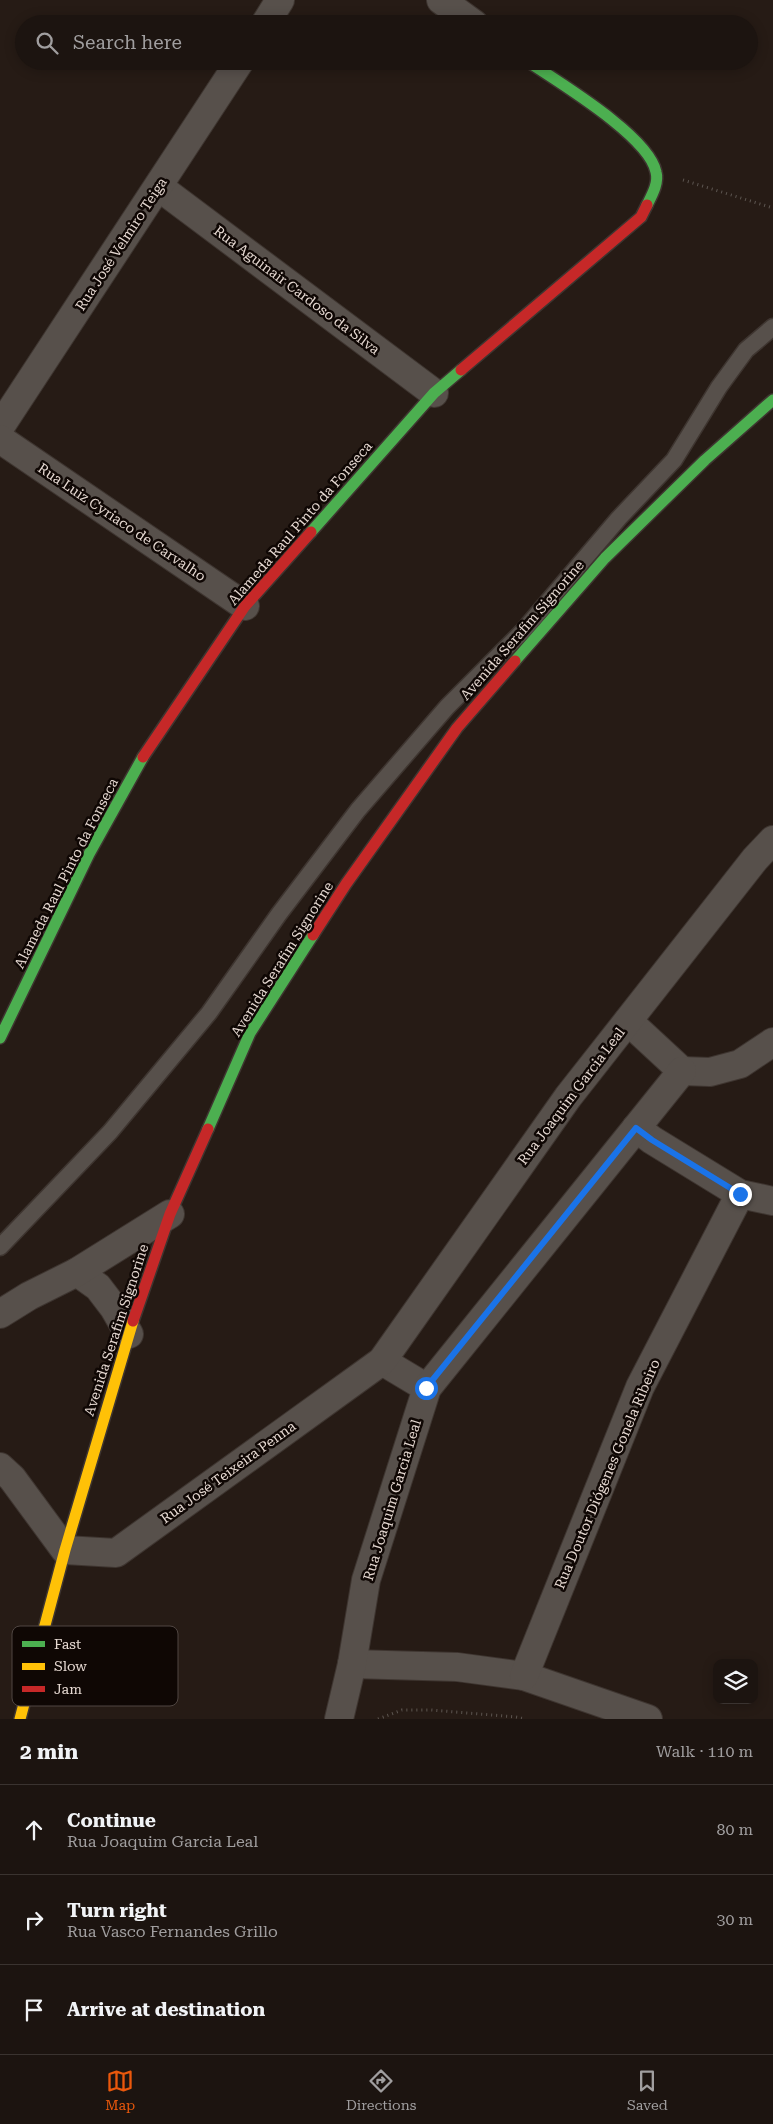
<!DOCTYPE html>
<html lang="en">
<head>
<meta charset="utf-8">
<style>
  body { margin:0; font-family:"Roboto Serif",serif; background:#29211e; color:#f1f3f6 }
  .controls { position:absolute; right:15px; bottom:15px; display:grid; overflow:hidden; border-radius:10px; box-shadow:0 2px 12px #0003 }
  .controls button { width:45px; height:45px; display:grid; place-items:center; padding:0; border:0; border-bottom:1px solid #3a3330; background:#1c1410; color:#f1f3f6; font:25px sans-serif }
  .stop { position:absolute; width:15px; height:15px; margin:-11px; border:4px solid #1a73e8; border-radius:50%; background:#fff }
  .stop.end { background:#1a73e8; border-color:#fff; box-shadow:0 1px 5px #0008 }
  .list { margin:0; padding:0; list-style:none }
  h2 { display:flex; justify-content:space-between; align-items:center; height:65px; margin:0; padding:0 20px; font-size:21px }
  h2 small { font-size:16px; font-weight:400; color:#a09e9f }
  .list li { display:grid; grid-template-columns:32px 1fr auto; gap:15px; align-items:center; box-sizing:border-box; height:90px; padding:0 20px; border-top:1px solid #3a3330 }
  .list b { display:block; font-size:19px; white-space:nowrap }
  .list p { margin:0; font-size:16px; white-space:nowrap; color:#a09e9f }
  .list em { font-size:16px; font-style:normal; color:#a09e9f }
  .icon { flex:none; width:28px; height:28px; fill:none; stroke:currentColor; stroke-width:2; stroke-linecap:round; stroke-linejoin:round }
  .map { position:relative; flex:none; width:773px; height:1719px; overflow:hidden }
  .search { position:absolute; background:#1c1410; box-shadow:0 2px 12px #0003; left:15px; right:15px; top:15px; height:55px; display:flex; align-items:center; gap:12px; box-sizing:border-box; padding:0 18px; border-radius:28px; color:#a09e9f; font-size:19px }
  .sheet { height:335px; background:#1c1410 }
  nav { display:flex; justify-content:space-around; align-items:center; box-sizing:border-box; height:70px; border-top:1px solid #3a3330; background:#1c1410; font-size:14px; color:#a09e9f }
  nav a { display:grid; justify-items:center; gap:2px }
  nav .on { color:#ea580c }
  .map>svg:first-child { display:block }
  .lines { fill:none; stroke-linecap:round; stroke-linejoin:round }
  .lane-casing { stroke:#3e3530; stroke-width:19 }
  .street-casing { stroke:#3e3530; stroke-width:30 }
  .fast-casing { stroke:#3e3530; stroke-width:14 }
  .slow-casing { stroke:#3e3530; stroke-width:14 }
  .jam-casing { stroke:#3e3530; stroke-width:14 }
  .path { stroke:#5d5651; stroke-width:3; stroke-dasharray:1 4; stroke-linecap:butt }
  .lane { stroke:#57504b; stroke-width:16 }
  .street { stroke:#57504b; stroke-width:28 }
  .fast { stroke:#4caf50; stroke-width:11 }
  .slow { stroke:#ffc107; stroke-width:11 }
  .jam { stroke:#c62828; stroke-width:11 }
  .route { stroke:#1a73e8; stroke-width:6 }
  .labels { text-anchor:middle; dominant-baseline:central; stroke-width:5; stroke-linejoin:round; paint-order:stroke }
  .street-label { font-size:14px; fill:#e6d9d2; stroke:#0f0704 }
  .key { fill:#0f0704; stroke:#504642; stroke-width:1 }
  .key-label { font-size:14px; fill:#e6d9d2 }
</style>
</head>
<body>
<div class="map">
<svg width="773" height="1719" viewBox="0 0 773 1719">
  <rect width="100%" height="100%" fill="#261b15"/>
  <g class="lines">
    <defs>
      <polyline id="lane" points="0,1247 110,1132 209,1013 279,914 358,810 447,707 523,631 619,518 674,460 719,387 746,350 773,327"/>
      <g id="street">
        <polyline points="441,0 474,24"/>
        <polyline points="265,24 280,0"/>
        <polyline points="159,187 434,393"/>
        <polyline points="0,427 240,61"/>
        <polyline points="0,439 245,606"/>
        <polyline points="628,1021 682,1071"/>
        <polyline points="682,1071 710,1072 740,1064 773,1042"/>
        <polyline points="636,1128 652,1140 740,1194 773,1201"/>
        <polyline points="77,1272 98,1287 114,1308 129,1334"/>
        <polyline points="0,1314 29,1296 77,1272 170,1214"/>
        <polyline points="382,1361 427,1388"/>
        <polyline points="0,1467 12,1478 65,1550 116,1553 382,1361 568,1097 755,859 773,840"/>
        <polyline points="352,1664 457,1667 524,1676 648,1719"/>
        <polyline points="524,1676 640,1387 740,1194"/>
        <polyline points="339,1719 352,1664 366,1580 427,1388 682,1071"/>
      </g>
      <g id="fast">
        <path d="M527,61C558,82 649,136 656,172C659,183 652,195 647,205"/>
        <polyline points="311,532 434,393 461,370"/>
        <polyline points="515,661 605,558 705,460 773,400"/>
        <polyline points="0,1038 89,854 143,757"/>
        <polyline points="208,1129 250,1033 313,935"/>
      </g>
      <polyline id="slow" points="20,1719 65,1550 133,1321"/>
      <g id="jam">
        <polyline points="461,370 641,217 647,205"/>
        <polyline points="143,757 245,606 311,532"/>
        <polyline points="313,935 346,884 457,728 515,661"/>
        <polyline points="133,1321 170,1214 208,1129"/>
      </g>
    </defs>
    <use href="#lane" class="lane-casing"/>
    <use href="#street" class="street-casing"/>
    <use href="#fast" class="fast-casing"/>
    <use href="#slow" class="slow-casing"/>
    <use href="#jam" class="jam-casing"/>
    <g class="path">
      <polyline points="683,180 773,208"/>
      <polyline points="378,1719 402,1710 431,1710 516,1717 525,1719"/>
    </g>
    <use href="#lane" class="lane"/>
    <use href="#street" class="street"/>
    <use href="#fast" class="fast"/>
    <use href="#slow" class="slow"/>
    <use href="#jam" class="jam"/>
  </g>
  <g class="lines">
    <polyline class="route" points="426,1388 636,1128 652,1140 740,1194"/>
  </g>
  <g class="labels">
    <g class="street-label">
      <text transform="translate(121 244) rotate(-57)">Rua José Velmiro Teiga</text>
      <text transform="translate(297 290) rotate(37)">Rua Aguinair Cardoso da Silva</text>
      <text transform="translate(122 522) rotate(34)">Rua Luiz Cyriaco de Carvalho</text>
      <text transform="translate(300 523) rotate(-49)">Alameda Raul Pinto da Fonseca</text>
      <text transform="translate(522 630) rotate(-49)">Avenida Serafim Signorine</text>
      <text transform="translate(66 873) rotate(-63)">Alameda Raul Pinto da Fonseca</text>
      <text transform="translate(282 959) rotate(-58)">Avenida Serafim Signorine</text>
      <text transform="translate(571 1096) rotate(-53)">Rua Joaquim Garcia Leal</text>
      <text transform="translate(116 1330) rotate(-72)">Avenida Serafim Signorine</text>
      <text transform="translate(228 1472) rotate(-36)">Rua José Teixeira Penna</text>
      <text transform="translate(607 1474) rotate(-67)">Rua Doutor Diógenes Gonela Ribeiro</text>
      <text transform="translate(392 1500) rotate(-73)">Rua Joaquim Garcia Leal</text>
    </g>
  </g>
  <rect x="12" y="1626" width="166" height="80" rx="8" class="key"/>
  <rect x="22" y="1641" width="23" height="6" fill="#4caf50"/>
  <rect x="22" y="1663" width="23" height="7" fill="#ffc107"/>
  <rect x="22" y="1686" width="23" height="6" fill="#c62828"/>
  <g class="key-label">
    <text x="54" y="1649">Fast</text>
    <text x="54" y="1671">Slow</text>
    <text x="54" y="1694">Jam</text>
  </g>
</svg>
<div class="controls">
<button><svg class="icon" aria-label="layers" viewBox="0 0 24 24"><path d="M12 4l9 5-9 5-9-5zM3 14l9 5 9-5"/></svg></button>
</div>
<div class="stop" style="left:426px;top:1388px"></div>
<div class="stop end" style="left:740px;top:1194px"></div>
<div class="search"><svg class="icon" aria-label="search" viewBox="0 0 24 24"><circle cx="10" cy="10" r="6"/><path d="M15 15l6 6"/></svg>Search here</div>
</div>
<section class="sheet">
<h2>2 min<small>Walk · 110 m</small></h2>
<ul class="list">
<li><svg class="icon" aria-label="ahead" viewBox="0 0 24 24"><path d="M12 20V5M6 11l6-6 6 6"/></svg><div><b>Continue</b><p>Rua Joaquim Garcia Leal</p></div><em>80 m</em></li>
<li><svg class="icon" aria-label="right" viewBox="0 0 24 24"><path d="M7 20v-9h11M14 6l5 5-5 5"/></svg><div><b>Turn right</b><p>Rua Vasco Fernandes Grillo</p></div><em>30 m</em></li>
<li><svg class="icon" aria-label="arrive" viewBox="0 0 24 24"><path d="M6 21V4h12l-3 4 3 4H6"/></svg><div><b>Arrive at destination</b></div></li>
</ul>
</section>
<nav>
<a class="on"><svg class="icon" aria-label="map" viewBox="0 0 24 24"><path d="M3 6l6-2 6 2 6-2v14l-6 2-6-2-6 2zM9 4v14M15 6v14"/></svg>Map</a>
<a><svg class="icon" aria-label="directions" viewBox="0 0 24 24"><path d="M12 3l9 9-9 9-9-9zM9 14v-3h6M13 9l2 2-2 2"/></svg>Directions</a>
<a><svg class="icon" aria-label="saved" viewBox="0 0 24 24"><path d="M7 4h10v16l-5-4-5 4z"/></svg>Saved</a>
</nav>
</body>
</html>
